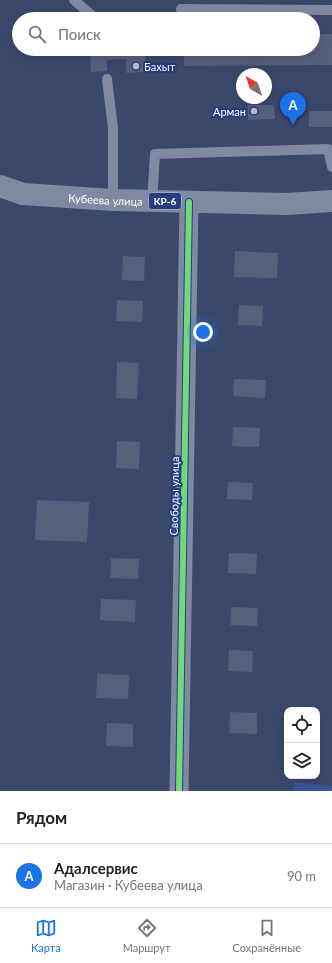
<!DOCTYPE html>
<html lang="ru">
<head>
<meta charset="utf-8">
<style>
  body { margin:0; font-family:Lato,sans-serif; background:#f6f6f6; color:#222 }
  .controls { position:absolute; right:12px; bottom:12px; display:grid; overflow:hidden; border-radius:8px; box-shadow:0 4px 16px #0002 }
  .controls button { width:36px; height:36px; display:grid; place-items:center; padding:0; border:0; border-bottom:1px solid #e0e0e0; background:#fff; color:#222; font:20px sans-serif }
  .compass { position:absolute; left:236px; top:68px; width:36px; height:36px; border-radius:50%; background:#fff; box-shadow:0 4px 16px #0002; rotate:320deg }
  .you { position:absolute; left:203px; top:332px; width:14px; height:14px; margin:-10px; border:3px solid #fff; border-radius:50%; background:#1a73e8; box-shadow:0 0 0 6px #1a73e833 }
  .badge { display:grid; place-items:center; width:26px; height:26px; border-radius:50%; background:#1a73e8; color:#fff; font-size:13px; font-weight:700 }
  .pin { position:absolute; translate:-50% -33px; filter:drop-shadow(0 1px 2px #0008) }
  .pin::after { content:''; position:absolute; top:21px; width:14px; height:12px; background:inherit; clip-path:polygon(0 0,100% 0,50% 100%) }
  .list { margin:0; padding:0; list-style:none }
  h2 { display:flex; justify-content:space-between; align-items:center; height:52px; margin:0; padding:0 16px; font-size:17px }
  h2 small { font-size:13px; font-weight:400; color:#767676 }
  .list li { display:grid; grid-template-columns:26px 1fr auto; gap:12px; align-items:center; box-sizing:border-box; height:64px; padding:0 16px; border-top:1px solid #e0e0e0 }
  .list b { display:block; font-size:15px; white-space:nowrap }
  .list p { margin:0; font-size:13px; white-space:nowrap; color:#767676 }
  .list em { font-size:13px; font-style:normal; color:#767676 }
  .icon { flex:none; width:22px; height:22px; fill:none; stroke:currentColor; stroke-width:2; stroke-linecap:round; stroke-linejoin:round }
  .map { position:relative; flex:none; width:332px; height:791px; overflow:hidden }
  .search { position:absolute; background:#fff; box-shadow:0 4px 16px #0002; left:12px; right:12px; top:12px; height:44px; display:flex; align-items:center; gap:10px; box-sizing:border-box; padding:0 14px; border-radius:22px; color:#767676; font-size:15px }
  .sheet { height:116px; background:#fff }
  nav { display:flex; justify-content:space-around; align-items:center; box-sizing:border-box; height:56px; border-top:1px solid #e0e0e0; background:#fff; font-size:11px; color:#767676 }
  nav a { display:grid; justify-items:center; gap:2px }
  nav .on { color:#1a73e8 }
  .map>svg:first-child { display:block }
  .green { fill:#3c5698 }
  .building { fill:#55607d }
  .lines { fill:none; stroke-linecap:round; stroke-linejoin:round }
  .lane { stroke:#8089a2; stroke-width:10 }
  .street { stroke:#8089a2; stroke-width:19 }
  .highway { stroke:#8189a2; stroke-width:22 }
  .cycleway-casing { stroke:#253e81; stroke-width:8 }
  .cycleway { stroke:#71d979; stroke-width:6 }
  .poi-dot { fill:#babfcc; stroke:#253e81; stroke-width:1.5 }
  .labels { text-anchor:middle; dominant-baseline:central; stroke-width:4; stroke-linejoin:round; paint-order:stroke }
  .shield { fill:#253e81; stroke:#bec5d9; stroke-width:1 }
  .shield-label { font-size:10px; font-weight:bold; fill:#fff }
  .poi-label { font-size:11px; fill:#fff; stroke:#253e81; text-anchor:start }
  .street-label { font-size:11px; fill:#fff; stroke:#253e81 }
</style>
</head>
<body>
<div class="map">
<svg width="332" height="791" viewBox="0 0 332 791">
  <rect width="100%" height="100%" fill="#3a486c"/>
  <polygon class="green" points="294,782 332,786 332,791 293,791"/>
  <g class="building">
    <polygon points="313,34 332,34 332,65 184,66 184,49 313,49"/>
    <polygon points="90,49 145,49 146,72 126,73 126,59 107,60 107,71 91,72"/>
    <polygon points="248,105 274,105 275,119 248,120"/>
    <rect x="309" y="111" width="23" height="16"/>
    <polygon points="235,251 278,253 277,278 234,277"/>
    <polygon points="123,256 145,257 144,281 122,280"/>
    <polygon points="117,300 143,301 142,322 116,321"/>
    <polygon points="239,305 263,306 262,326 238,325"/>
    <polygon points="117,362 139,363 137,399 116,398"/>
    <polygon points="234,379 266,380 265,398 233,396"/>
    <polygon points="233,427 260,428 259,447 232,446"/>
    <polygon points="117,441 140,442 139,469 116,468"/>
    <polygon points="228,482 253,483 252,500 227,499"/>
    <polygon points="37,500 89,502 87,542 35,540"/>
    <polygon points="229,553 257,554 256,574 228,573"/>
    <polygon points="111,558 139,559 138,579 110,578"/>
    <polygon points="101,599 136,600 135,622 100,620"/>
    <polygon points="231,607 258,608 257,626 230,625"/>
    <polygon points="229,650 253,651 252,672 228,671"/>
    <polygon points="97,674 129,675 128,699 96,698"/>
    <polygon points="230,712 257,713 257,734 229,733"/>
    <polygon points="107,723 133,724 133,747 106,746"/>
  </g>
  <g class="lines">
    <g class="lane">
      <polyline points="74,0 96,19"/>
      <polyline points="181,9 332,10"/>
      <polyline points="107,79 113,128 113,200"/>
      <polyline points="152,201 155,154 328,149 332,167"/>
    </g>
    <polyline class="street" points="179,791 189,202"/>
    <path class="highway" id="s1" d="M0,186L23,194L113,200L287,204L332,201"/>
    <defs>
      <polyline id="cycleway" points="179,791 189,202"/>
    </defs>
    <use href="#cycleway" class="cycleway-casing"/>
    <use href="#cycleway" class="cycleway"/>
  </g>
  <g class="poi-dot">
    <circle cx="136" cy="66" r="4"/>
    <circle cx="254" cy="111" r="4"/>
  </g>
  <g class="labels">
    <rect class="shield" x="149" y="193" width="32" height="16" rx="3"/>
    <g class="shield-label">
      <text x="165" y="201">KP-6</text>
    </g>
    <g class="poi-label">
      <text x="144" y="66">Бахыт</text>
      <text x="246" y="111" text-anchor="end">Арман</text>
    </g>
    <g class="street-label">
      <text stroke="none"><textPath href="#s1" startOffset="107">Кубеева улица</textPath></text>
      <text transform="translate(174 496) rotate(-89)">Свободы улица</text>
    </g>
  </g>
</svg>
<div class="controls">
<button><svg class="icon" aria-label="locate" viewBox="0 0 24 24"><circle cx="12" cy="12" r="6"/><path d="M12 2v4M12 18v4M2 12h4M18 12h4"/></svg></button>
<button><svg class="icon" aria-label="layers" viewBox="0 0 24 24"><path d="M12 4l9 5-9 5-9-5zM3 14l9 5 9-5"/></svg></button>
</div>
<svg class="compass" viewBox="-18 -18 36 36"><path d="M0-13l5 13h-10z" fill="#e53935"/><path d="M0 13l5-13h-10z" fill="#767676"/></svg>
<div class="you"></div>
<div class="pin badge" style="left:293px;top:125px">A</div>
<div class="search"><svg class="icon" aria-label="search" viewBox="0 0 24 24"><circle cx="10" cy="10" r="6"/><path d="M15 15l6 6"/></svg>Поиск</div>
</div>
<section class="sheet">
<h2>Рядом<small></small></h2>
<ul class="list">
<li><span class="badge">A</span><div><b>Адалсервис</b><p>Магазин · Кубеева улица</p></div><em>90 m</em></li>
</ul>
</section>
<nav>
<a class="on"><svg class="icon" aria-label="map" viewBox="0 0 24 24"><path d="M3 6l6-2 6 2 6-2v14l-6 2-6-2-6 2zM9 4v14M15 6v14"/></svg>Карта</a>
<a><svg class="icon" aria-label="directions" viewBox="0 0 24 24"><path d="M12 3l9 9-9 9-9-9zM9 14v-3h6M13 9l2 2-2 2"/></svg>Маршрут</a>
<a><svg class="icon" aria-label="saved" viewBox="0 0 24 24"><path d="M7 4h10v16l-5-4-5 4z"/></svg>Сохранённые</a>
</nav>
</body>
</html>
